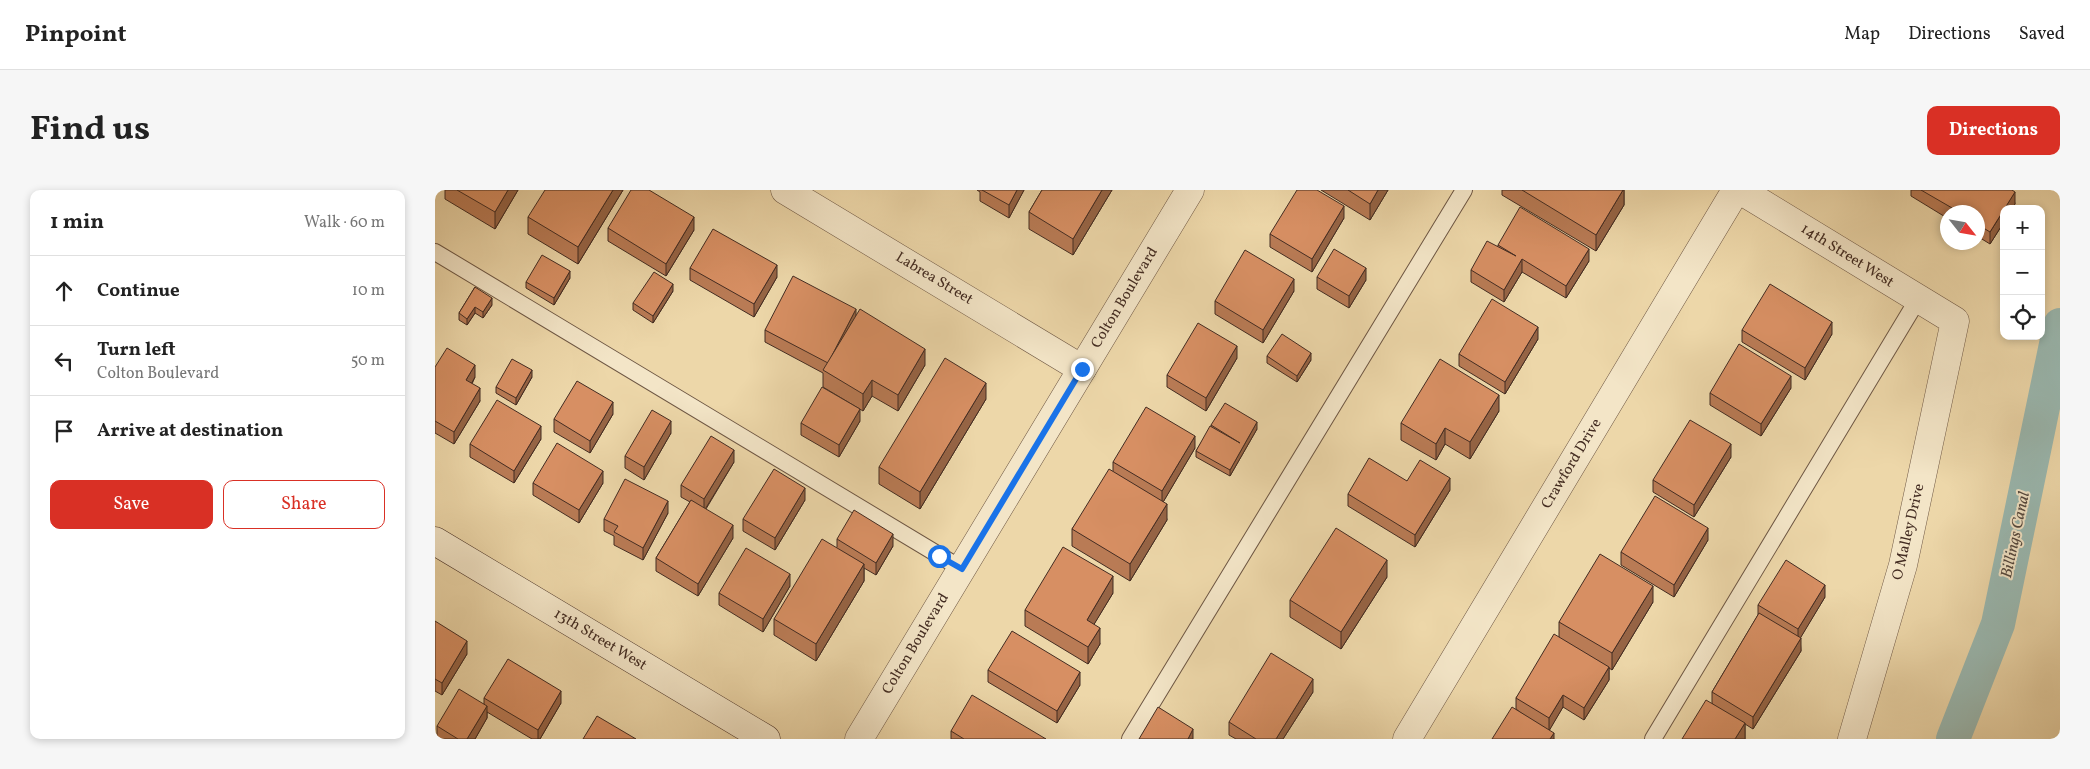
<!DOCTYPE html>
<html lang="en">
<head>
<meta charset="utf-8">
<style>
  body { margin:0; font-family:Vollkorn,serif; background:#f6f6f6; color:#222 }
  .controls { position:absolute; right:15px; top:15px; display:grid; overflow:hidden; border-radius:10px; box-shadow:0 2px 8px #0003 }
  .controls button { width:45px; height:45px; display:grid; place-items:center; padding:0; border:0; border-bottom:1px solid #e0e0e0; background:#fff; color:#222; font:25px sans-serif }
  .compass { position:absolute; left:1505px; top:15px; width:45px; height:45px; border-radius:50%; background:#fff; box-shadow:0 2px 8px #0003; rotate:121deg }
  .stop { position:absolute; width:15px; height:15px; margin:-11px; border:4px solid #1a73e8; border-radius:50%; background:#fff }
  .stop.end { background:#1a73e8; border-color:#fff; box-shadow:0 1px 5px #0008 }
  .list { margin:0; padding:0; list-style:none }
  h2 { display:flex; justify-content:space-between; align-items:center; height:65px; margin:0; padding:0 20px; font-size:21px }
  h2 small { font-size:16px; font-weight:400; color:#767676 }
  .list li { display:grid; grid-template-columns:32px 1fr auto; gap:15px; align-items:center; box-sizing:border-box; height:70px; padding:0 20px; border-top:1px solid #e0e0e0 }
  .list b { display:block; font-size:19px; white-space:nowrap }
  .list p { margin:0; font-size:16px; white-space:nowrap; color:#767676 }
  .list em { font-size:16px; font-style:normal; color:#767676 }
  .actions { display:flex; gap:10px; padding:15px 20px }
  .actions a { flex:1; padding:11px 0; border:1px solid #d93025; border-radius:10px; text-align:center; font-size:18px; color:#d93025 }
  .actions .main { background:#d93025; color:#fff }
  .icon { flex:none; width:28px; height:28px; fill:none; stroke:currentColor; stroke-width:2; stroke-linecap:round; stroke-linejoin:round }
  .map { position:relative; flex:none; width:1625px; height:549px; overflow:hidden; border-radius:10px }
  header { display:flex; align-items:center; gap:30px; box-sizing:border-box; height:70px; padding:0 25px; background:#fff; border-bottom:1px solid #e0e0e0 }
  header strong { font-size:24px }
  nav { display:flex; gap:28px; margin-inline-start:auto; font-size:18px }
  .intro { display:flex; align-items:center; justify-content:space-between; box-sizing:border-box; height:120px; padding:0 30px }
  h1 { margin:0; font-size:35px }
  .button { padding:12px 22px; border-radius:10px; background:#d93025; color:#fff; font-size:18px; font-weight:700 }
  main { display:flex; gap:30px; padding:0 30px }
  aside { flex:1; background:#fff; border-radius:10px; box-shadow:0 2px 8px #0003 }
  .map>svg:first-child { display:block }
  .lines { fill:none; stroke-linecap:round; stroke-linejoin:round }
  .canal { stroke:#9ab8b0; stroke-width:34 }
  .lane-casing { stroke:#6e5744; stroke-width:18 }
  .street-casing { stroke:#6e5744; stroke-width:29 }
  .secondary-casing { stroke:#432c22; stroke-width:29 }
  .lane { stroke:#f3e5c7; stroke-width:16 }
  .street { stroke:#f3e5c7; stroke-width:28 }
  .secondary { stroke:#f3e5c7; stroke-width:28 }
  .wall { fill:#b97b55; stroke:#432c22 }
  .shaded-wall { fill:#966445; stroke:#432c22 }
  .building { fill:#d78f63; stroke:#432c22 }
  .route { stroke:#1a73e8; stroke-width:6 }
  .labels { text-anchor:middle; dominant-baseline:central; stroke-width:4; stroke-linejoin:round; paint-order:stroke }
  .street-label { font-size:15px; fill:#432c22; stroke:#f3e5c7 }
  .water-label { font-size:16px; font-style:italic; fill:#54483e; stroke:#f3e5c7 }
</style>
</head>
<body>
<header>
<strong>Pinpoint</strong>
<nav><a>Map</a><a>Directions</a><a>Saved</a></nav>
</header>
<div class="intro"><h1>Find us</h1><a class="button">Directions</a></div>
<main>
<aside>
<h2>1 min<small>Walk · 60 m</small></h2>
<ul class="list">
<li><svg class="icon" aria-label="ahead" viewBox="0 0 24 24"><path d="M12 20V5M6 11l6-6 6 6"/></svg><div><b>Continue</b></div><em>10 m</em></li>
<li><svg class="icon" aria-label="left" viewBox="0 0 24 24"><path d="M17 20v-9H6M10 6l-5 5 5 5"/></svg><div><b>Turn left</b><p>Colton Boulevard</p></div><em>50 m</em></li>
<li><svg class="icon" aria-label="arrive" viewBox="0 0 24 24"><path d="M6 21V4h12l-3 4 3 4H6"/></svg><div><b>Arrive at destination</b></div></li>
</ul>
<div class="actions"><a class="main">Save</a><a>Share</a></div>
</aside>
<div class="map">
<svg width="1625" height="549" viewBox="0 0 1625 549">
  <rect width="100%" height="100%" fill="#edd7a9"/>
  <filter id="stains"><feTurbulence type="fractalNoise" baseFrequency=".004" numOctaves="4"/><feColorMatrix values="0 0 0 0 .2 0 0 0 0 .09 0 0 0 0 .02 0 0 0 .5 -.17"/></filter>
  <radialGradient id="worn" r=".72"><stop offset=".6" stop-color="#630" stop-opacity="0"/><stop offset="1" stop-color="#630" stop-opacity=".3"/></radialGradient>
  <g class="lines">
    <polyline class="canal" points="1518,549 1563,434 1625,135"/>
    <defs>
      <g id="lane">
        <polyline points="0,62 527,379"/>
        <polyline points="695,549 1029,0"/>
        <polyline points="1218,549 1483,109"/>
      </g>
      <g id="street">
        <polyline points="350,0 647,179"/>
        <polyline points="1305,0 1520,131 1468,375 1417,549"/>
        <polyline points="424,549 755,0"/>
        <polyline points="972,549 1301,0"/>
      </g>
      <polyline id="secondary" points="0,351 331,549"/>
    </defs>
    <use href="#lane" class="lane-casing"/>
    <use href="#street" class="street-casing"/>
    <use href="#secondary" class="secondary-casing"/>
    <use href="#lane" class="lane"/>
    <use href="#street" class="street"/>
    <use href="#secondary" class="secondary"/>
  </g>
  <g class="wall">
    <polygon points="10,0 83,0 60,39 10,9"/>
    <polygon points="188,0 143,74 93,44 93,27"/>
    <polygon points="542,0 589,0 574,28 545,11 545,2"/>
    <polygon points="607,0 677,0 638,65 594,39 594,22"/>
    <polygon points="886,0 953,0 935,30"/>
    <polygon points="1067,0 1189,0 1189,15 1161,61 1067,5"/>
    <polygon points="1476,0 1577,0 1580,14 1569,19 1569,32 1555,54 1542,46 1542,22 1512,22 1512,28 1476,6"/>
    <polygon points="909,28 877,82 835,57 835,44"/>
    <polygon points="173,38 259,40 231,86 173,51"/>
    <polygon points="1063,55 1154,71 1131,108 1087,82 1069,112 1036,92 1036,80 1063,56"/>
    <polygon points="255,78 342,87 319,127 255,90"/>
    <polygon points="882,87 931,90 914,118 882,99"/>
    <polygon points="135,88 119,115 91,98 91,92"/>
    <polygon points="40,97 57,115 48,128 40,123 32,135 24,130 24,123"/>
    <polygon points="238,101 218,133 198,120 198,113"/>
    <polygon points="859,101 828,153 780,124 780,111"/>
    <polygon points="421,125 490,175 463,221 437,206 428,221 388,197 388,183 330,152 330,140"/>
    <polygon points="1307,140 1397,144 1370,190 1307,152"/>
    <polygon points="1103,149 1070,204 1024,176 1024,164"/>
    <polygon points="832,166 876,170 862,192 832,173"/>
    <polygon points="802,168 771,221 732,197 732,185"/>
    <polygon points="0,177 40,187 37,194 45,211 19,254 0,243"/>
    <polygon points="97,187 81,215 61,203 61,197"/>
    <polygon points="1356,198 1326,246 1275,215 1275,203"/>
    <polygon points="551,209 485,319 444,294 444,277"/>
    <polygon points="1064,221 1035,269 1010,254 1001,270 966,250 966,233"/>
    <polygon points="178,224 155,263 119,242 119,229"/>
    <polygon points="425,231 404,267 366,245 366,233"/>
    <polygon points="776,235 822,239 795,286 761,267 761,261 776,237"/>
    <polygon points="236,243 209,290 190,278 190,266"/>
    <polygon points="106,249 79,293 35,267 35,254"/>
    <polygon points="760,258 728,312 732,330 695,391 637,356 637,339 678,281 678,272"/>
    <polygon points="1296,267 1259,327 1218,302 1218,290"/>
    <polygon points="299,272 271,319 298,348 263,406 221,381 221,368 255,312 246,307 246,295"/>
    <polygon points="972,291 1015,300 980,357 913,316 913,304"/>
    <polygon points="98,293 168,293 144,333 98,305"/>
    <polygon points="370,310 340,360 308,341 308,329"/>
    <polygon points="233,323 208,370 179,355 179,346 169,341 169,329"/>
    <polygon points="402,349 458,356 441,385 429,378 429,391 381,471 339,445 339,429 402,357"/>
    <polygon points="1273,350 1239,407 1186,375 1186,362"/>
    <polygon points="952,387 906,459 855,427 855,410"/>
    <polygon points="355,396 328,442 284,415 284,403"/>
    <polygon points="678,403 659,434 665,454 653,474 590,436 590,420"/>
    <polygon points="1390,407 1365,448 1366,461 1318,539 1310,534 1310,549 1277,513 1277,502 1323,425 1323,415"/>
    <polygon points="1218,412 1177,480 1174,478 1174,490 1149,530 1128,517 1114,540 1119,549 1081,519 1081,508 1124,448 1124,432"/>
    <polygon points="0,431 32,464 7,505 0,501"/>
    <polygon points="553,480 645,495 622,533 553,492"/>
    <polygon points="878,502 848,549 801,549 794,545 794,532"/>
    <polygon points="49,508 126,513 105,549 97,549 52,522 52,528 40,549 2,549 2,536 49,514"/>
    <polygon points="516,541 611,549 516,549"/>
  </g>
  <g class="shaded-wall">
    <polygon points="73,0 83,0 60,39 60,22"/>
    <polygon points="178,0 188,0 143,74 143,57"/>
    <polygon points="582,0 589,0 574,28 574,15"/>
    <polygon points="667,0 677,0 638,65 638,49"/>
    <polygon points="943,0 953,0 935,30 935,14"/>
    <polygon points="1188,0 1189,0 1189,15 1161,61 1161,45"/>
    <polygon points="1580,2 1580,14 1577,19 1569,19"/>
    <polygon points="909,16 909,28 877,82 877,69"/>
    <polygon points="1569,20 1569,32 1555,54 1555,42"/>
    <polygon points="259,27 259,40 231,86 231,74"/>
    <polygon points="1154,59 1154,71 1131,108 1131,96"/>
    <polygon points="1087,69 1087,82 1069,112 1069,100"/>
    <polygon points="342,75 342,87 319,127 319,114"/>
    <polygon points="931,78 931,90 914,118 914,106"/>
    <polygon points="135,81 135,88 119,115 119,108"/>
    <polygon points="859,89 859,101 828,153 828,140"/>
    <polygon points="238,94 238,101 218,133 218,126"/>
    <polygon points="57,108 57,115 48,128 48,122"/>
    <polygon points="40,117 40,123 32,135 32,129"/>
    <polygon points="421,119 421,132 393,173"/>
    <polygon points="1397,132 1397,144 1370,190 1370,178"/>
    <polygon points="1103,137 1103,149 1070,204 1070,192"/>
    <polygon points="802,156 802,168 771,221 771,208"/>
    <polygon points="490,159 490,175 463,221 463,205"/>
    <polygon points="876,163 876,170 862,192 862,186"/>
    <polygon points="40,175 40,187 31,203 31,190"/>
    <polygon points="97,180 97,187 81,215 81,208"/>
    <polygon points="1356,186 1356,198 1326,246 1326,234"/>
    <polygon points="437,190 437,206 428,221 428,204"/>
    <polygon points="551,193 551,209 485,319 485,302"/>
    <polygon points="45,198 45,211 19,254 19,242"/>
    <polygon points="1064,205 1064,221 1035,269 1035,252"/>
    <polygon points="178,212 178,224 155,263 155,251"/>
    <polygon points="425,219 425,231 404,267 404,255"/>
    <polygon points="236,231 236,243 209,290 209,277"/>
    <polygon points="822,232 822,239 795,286 795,280"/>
    <polygon points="106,236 106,249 79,293 79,281"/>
    <polygon points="1010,238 1010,254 1001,270 1001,254"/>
    <polygon points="760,246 760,258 727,314 727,301"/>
    <polygon points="1296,254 1296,267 1259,327 1259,315"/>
    <polygon points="299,260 299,272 269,321 269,309"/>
    <polygon points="168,281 168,293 144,333 144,320"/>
    <polygon points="1015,288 1015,300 980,357 980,345"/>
    <polygon points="370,298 370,310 340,360 340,348"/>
    <polygon points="233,311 233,323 208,370 208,358"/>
    <polygon points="732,314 732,330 695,391 695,374"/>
    <polygon points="298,335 298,348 263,406 263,394"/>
    <polygon points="1273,338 1273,350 1239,407 1239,395"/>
    <polygon points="458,344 458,356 441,385 441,373"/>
    <polygon points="952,370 952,387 906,459 906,442"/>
    <polygon points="429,374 429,391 381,471 381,454"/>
    <polygon points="355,384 355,396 328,442 328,429"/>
    <polygon points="678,386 678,403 652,446 652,430"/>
    <polygon points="1390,395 1390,407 1363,452 1363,439"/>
    <polygon points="1218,396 1218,412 1177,480 1177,463"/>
    <polygon points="665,438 665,454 653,474 653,457"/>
    <polygon points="1366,448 1366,461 1318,539 1318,527"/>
    <polygon points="32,451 32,464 7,505 7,493"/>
    <polygon points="1174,477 1174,490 1149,530 1149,518"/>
    <polygon points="645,482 645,495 622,533 622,521"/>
    <polygon points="878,489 878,502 848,549 841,549"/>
    <polygon points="126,501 126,513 105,549 103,549 103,540"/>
    <polygon points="1128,505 1128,517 1114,541 1114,528"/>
    <polygon points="52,516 52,528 40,549 32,549"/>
    <polygon points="1310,533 1310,549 1300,549"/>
    <polygon points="758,539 758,549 753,549"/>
    <polygon points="1119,543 1119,549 1115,549"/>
  </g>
  <g class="building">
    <polygon points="22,0 73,0 60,22"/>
    <polygon points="110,0 178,0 143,57 93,27"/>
    <polygon points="196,0 214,0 259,27 231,74 173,38"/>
    <polygon points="547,0 582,0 574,15"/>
    <polygon points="607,0 667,0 638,49 594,22"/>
    <polygon points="862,0 882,0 909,16 877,69 835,44"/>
    <polygon points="913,0 943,0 935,14"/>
    <polygon points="1087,0 1188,0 1161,45"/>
    <polygon points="1486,0 1577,0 1580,2 1555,42 1542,34 1542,22 1524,22"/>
    <polygon points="1085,17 1154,59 1131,96 1087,69 1069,100 1036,80 1052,51 1081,66 1063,55"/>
    <polygon points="278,39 342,75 319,114 255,78"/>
    <polygon points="899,59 931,78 914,106 882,87"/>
    <polygon points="810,60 859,89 828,140 780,111"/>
    <polygon points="107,65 135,81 119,108 91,92"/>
    <polygon points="219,82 238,94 218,126 198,113"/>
    <polygon points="358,86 421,119 393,173 330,140"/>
    <polygon points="1335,94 1397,132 1370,178 1307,140"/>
    <polygon points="40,97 57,108 48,122 40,117 32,129 24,123"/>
    <polygon points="1057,109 1103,137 1070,192 1024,164"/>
    <polygon points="425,119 490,159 463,205 437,190 428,204 388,180"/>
    <polygon points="763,133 802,156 771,208 732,185"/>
    <polygon points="847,144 876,163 862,186 832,166"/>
    <polygon points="1304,154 1356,186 1326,234 1275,203"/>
    <polygon points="12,158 40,175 31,190 45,198 19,242 0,231 0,177"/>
    <polygon points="510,168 551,193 485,302 444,277"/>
    <polygon points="77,169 97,180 81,208 61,197"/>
    <polygon points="1005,169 1064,205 1035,252 1010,238 1001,254 966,233"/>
    <polygon points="142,191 178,212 155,251 119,229"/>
    <polygon points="387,197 425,219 404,255 366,233"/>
    <polygon points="62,210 106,236 79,281 35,254"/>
    <polygon points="790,213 822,232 795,280 761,261 775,236 805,253 776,235"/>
    <polygon points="711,217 760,246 727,301 678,272"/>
    <polygon points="217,220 236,231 209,277 190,266"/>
    <polygon points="1255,230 1296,254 1259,315 1218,290"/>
    <polygon points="276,246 299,260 269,309 246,295"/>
    <polygon points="122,253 168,281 144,320 98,293"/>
    <polygon points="934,268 972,291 985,270 1015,288 980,345 913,304"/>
    <polygon points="339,279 370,298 340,348 308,329"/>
    <polygon points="674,279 732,314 695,374 637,339"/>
    <polygon points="190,289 233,311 208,358 179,342 183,336 169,329"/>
    <polygon points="1220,306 1273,338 1239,395 1186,362"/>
    <polygon points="256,310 298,335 263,394 221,368"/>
    <polygon points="419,320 458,344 441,373 402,349"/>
    <polygon points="901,338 952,370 906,442 855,410"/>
    <polygon points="387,349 429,374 381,454 339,429"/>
    <polygon points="628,357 678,386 652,430 665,438 653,457 590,420"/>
    <polygon points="311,358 355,384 328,429 284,403"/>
    <polygon points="1165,364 1218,396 1177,463 1124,432"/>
    <polygon points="1351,370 1390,395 1363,439 1323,415"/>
    <polygon points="1324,423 1366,448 1318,527 1277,502"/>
    <polygon points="0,431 32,451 7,493 0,489"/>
    <polygon points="577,441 645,482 622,521 553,480"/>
    <polygon points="1119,444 1174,477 1149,518 1128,505 1114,528 1081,508"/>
    <polygon points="836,463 878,489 841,549 821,549 794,532"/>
    <polygon points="73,469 126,501 103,540 49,508"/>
    <polygon points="24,499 52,516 32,549 23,549 2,536"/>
    <polygon points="537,505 611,549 529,549 516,541"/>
    <polygon points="1271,510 1310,533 1300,549 1247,549"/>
    <polygon points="723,517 758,539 753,549 704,549"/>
    <polygon points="1077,517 1119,543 1115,549 1057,549"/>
    <polygon points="162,526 201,549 148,549"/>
  </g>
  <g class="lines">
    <polyline class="route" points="504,366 527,379 647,179"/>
  </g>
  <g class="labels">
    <g class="street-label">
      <text transform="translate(1412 66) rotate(32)">14th Street West</text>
      <text transform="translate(499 89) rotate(31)">Labrea Street</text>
      <text transform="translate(690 108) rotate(-59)">Colton Boulevard</text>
      <text transform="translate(1137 274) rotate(-59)">Crawford Drive</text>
      <text transform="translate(1474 342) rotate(-77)">O Malley Drive</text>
      <text transform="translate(165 450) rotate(31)">13th Street West</text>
      <text transform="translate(481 454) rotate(-59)">Colton Boulevard</text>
    </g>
    <g class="water-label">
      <text transform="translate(1581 345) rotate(-78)">Billings Canal</text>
    </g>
  </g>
  <rect width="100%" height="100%" filter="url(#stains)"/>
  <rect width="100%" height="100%" fill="url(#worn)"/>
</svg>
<div class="controls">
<button>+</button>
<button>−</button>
<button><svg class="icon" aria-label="locate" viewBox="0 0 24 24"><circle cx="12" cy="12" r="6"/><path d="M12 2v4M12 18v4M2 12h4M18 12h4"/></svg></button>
</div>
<svg class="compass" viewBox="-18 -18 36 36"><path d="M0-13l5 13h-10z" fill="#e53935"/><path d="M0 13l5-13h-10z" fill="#767676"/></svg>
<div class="stop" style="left:504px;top:366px"></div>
<div class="stop end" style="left:647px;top:179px"></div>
</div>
</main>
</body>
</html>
